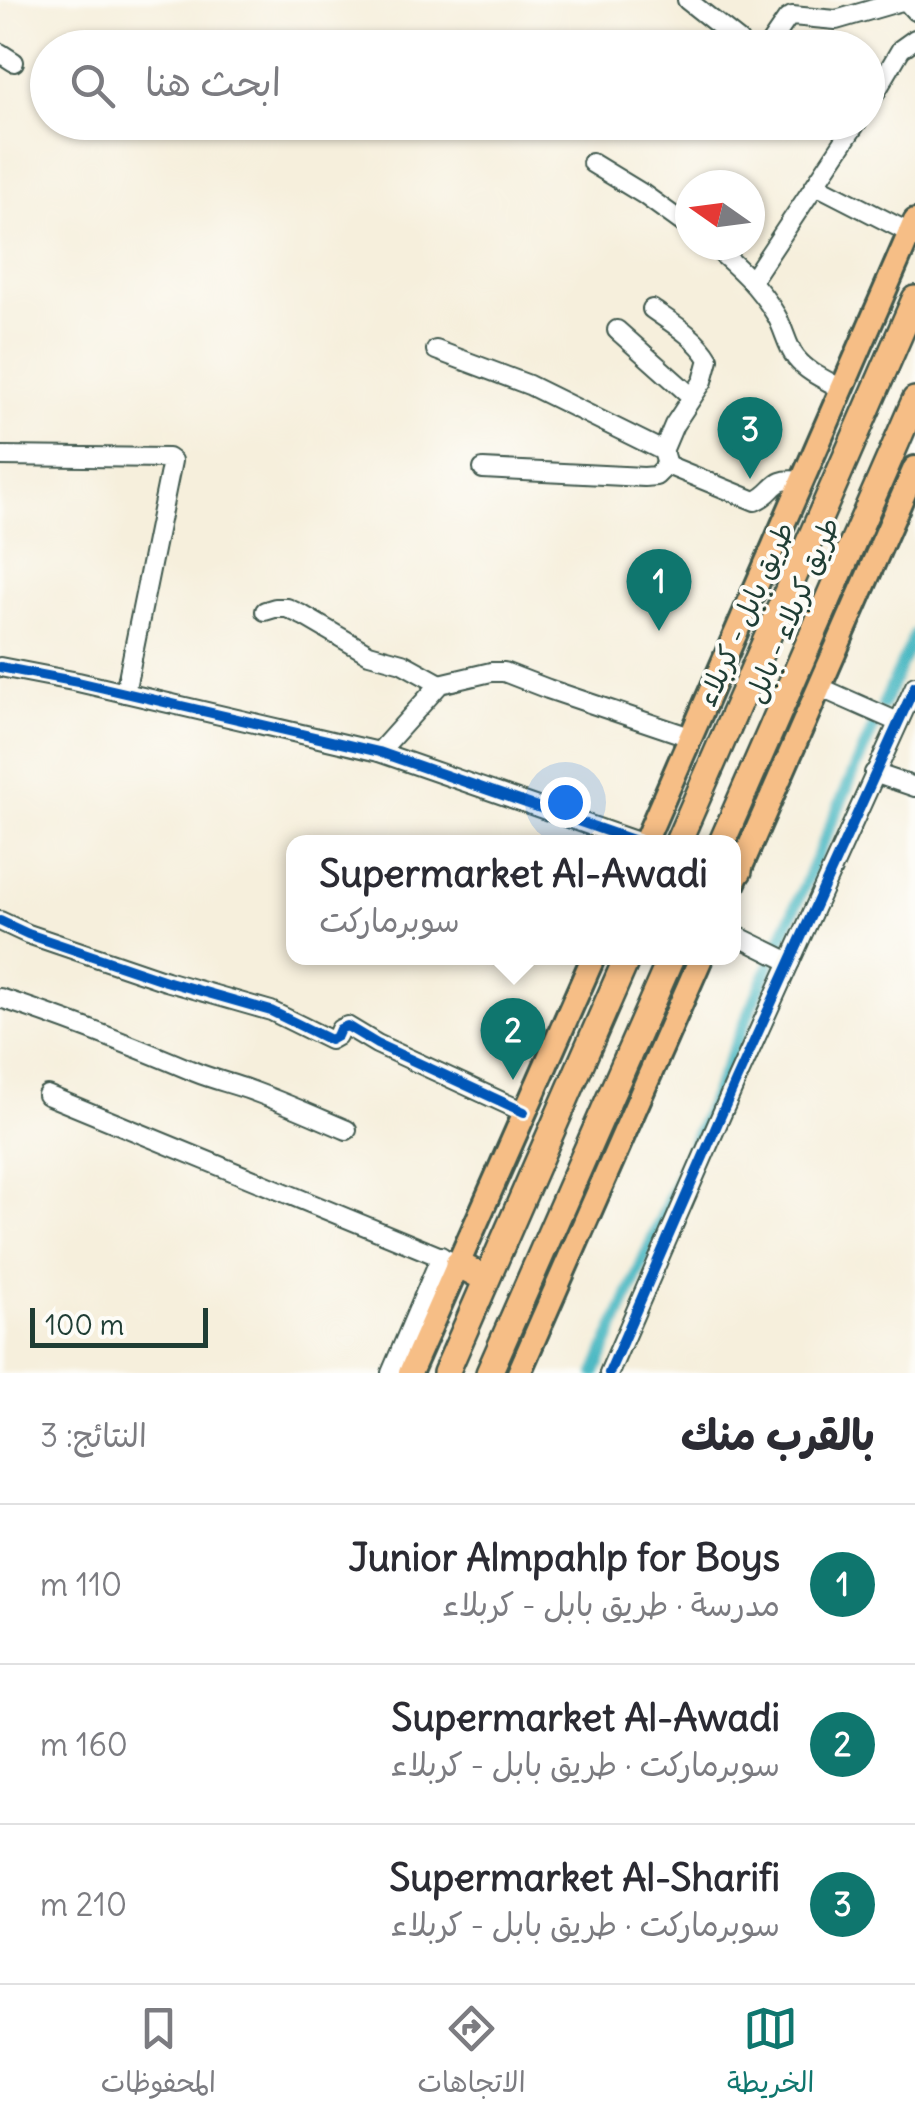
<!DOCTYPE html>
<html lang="ar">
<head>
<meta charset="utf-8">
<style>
  body { margin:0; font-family:Delius,"Playpen Sans Arabic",sans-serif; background:#f7f7f7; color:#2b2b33; direction:rtl }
  .compass { position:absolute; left:675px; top:170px; width:90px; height:90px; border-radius:50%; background:#fff; box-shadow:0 2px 8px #0004; rotate:284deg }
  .scale { position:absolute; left:30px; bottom:25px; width:178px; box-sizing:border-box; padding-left:10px; border:5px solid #1f3d34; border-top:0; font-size:28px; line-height:35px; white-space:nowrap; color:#1f3d34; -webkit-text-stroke:8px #fdfcf7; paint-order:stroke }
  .you { position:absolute; left:565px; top:802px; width:35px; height:35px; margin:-25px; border:8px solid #fff; border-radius:50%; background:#1a73e8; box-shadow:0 0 0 15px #1a73e833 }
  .badge { display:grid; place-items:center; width:65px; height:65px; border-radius:50%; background:#0f766e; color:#fff; font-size:32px; font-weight:700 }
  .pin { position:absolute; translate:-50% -82px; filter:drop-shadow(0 2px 5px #0008) }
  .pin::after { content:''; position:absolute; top:52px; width:35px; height:30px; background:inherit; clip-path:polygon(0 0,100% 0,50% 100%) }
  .popup { position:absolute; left:286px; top:835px; width:455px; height:130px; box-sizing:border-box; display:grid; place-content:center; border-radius:20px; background:#fff; filter:drop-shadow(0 2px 8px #0005); font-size:32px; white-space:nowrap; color:#7c7c81 }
  .popup b { font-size:38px; color:#2b2b33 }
  .popup::after { content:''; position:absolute; left:50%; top:100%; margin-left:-20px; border:20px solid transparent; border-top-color:#fff }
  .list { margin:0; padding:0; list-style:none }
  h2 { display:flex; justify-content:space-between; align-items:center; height:130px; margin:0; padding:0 40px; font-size:42px }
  h2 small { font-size:32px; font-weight:400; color:#7c7c81 }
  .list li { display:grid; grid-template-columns:65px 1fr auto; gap:30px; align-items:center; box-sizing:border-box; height:160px; padding:0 40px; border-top:2px solid #e1e1e2 }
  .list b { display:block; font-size:38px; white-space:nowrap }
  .list p { margin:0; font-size:32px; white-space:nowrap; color:#7c7c81 }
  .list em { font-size:32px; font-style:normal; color:#7c7c81 }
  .icon { flex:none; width:55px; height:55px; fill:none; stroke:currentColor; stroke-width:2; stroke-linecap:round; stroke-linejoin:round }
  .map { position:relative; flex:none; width:915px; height:1373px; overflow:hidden; direction:ltr }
  .search { position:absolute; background:#fff; box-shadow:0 2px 8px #0004; left:30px; right:30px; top:30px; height:110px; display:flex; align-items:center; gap:25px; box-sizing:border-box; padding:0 35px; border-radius:55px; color:#7c7c81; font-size:38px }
  .sheet { height:610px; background:#fff }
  nav { display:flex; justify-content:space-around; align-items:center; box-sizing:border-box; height:140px; border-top:2px solid #e1e1e2; background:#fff; font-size:28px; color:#7c7c81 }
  nav a { display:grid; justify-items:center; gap:5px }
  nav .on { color:#0f766e }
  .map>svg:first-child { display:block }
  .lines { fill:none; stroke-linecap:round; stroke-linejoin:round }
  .canal { stroke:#49b8c2; stroke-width:12 }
  .minor-casing { stroke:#3f584d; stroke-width:22 }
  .major-casing { stroke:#3f584d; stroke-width:28 }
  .highway-casing { stroke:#3f584d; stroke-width:30 }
  .minor { stroke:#fff; stroke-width:18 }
  .major { stroke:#f6be86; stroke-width:22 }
  .highway { stroke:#f6be86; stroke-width:25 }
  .cycleway-casing { stroke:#fdfcf7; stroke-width:16 }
  .cycleway { stroke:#0057b8; stroke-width:10 }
  .labels { text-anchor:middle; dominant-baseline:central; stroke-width:8; stroke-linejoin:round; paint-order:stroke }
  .street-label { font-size:28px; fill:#1f3d34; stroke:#fdfcf7 }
</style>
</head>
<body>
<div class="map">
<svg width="915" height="1373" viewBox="0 0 915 1373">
  <rect width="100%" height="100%" fill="#fdfcf7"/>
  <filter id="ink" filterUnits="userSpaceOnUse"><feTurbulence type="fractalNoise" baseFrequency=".01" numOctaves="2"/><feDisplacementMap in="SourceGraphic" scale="20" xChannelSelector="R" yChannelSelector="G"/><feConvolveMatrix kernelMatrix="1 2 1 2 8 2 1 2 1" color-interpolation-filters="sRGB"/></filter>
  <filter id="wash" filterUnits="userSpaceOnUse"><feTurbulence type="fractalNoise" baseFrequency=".0048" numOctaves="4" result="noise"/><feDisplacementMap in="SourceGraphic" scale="40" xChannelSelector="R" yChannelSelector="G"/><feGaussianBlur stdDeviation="2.25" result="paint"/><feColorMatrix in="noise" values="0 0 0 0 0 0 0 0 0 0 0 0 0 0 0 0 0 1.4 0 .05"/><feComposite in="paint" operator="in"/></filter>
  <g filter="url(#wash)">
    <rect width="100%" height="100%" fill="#f6efdc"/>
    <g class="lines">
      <g class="canal">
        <polyline points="883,705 915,634"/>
        <polyline points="779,944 876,721"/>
        <polyline points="595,1373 770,964"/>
      </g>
    </g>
  </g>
  <g filter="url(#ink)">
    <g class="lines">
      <defs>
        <g id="minor">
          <polyline points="687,0 739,41 740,48"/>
          <polyline points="767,48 787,19 792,16 836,20 905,0 915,11"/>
          <polyline points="0,53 14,62"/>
          <polyline points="868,105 901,49 915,39"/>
          <polyline points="592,163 643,194 690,228"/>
          <polyline points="813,190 820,187 910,233"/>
          <path d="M712,245C737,266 759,286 776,315C784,328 787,347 796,358C808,373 826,380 842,389"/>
          <polyline points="752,280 857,122"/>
          <path d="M652,309C672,323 696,337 709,359L703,381L674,425L663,451"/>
          <polyline points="617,330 691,396"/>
          <polyline points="436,350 529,385 663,451 667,465"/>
          <polyline points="0,456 168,458 172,461 125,693"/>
          <path d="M667,465L755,501C776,493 771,476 800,481"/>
          <polyline points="483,469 644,477 656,476 667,465"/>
          <polyline points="265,611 275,608 287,608 304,616 369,654 402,663 440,684"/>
          <polyline points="0,667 78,682 379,752 638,842"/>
          <polyline points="819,687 898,722"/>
          <polyline points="379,752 440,684 491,672 504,672 548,689 690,737"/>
          <polyline points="874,773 915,787"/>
          <polyline points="0,921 28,934 166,981 271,1011 330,1040 337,1036 340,1029 347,1026 377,1044 524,1112"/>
          <polyline points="733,934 790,962"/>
          <path d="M0,998C66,1019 131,1045 195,1072C212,1079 230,1083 247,1089C281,1101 314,1116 347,1130"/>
          <polyline points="47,1095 458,1264"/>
          <polyline points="391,1373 441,1256"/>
          <polyline points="609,1373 736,1081 915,686"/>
        </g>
        <g id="major">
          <polyline points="645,842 915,221"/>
          <polyline points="733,885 915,468"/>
          <polyline points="410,1373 593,958"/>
          <polyline points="519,1373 701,958"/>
        </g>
        <g id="highway">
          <polyline points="678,842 915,299"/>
          <polyline points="722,842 915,400"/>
          <polyline points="733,868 739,871"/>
          <polyline points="458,1264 486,1279"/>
          <polyline points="446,1373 627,958"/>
          <polyline points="489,1373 671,958"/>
        </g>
      </defs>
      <use href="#minor" class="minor-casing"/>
      <use href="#major" class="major-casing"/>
      <use href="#highway" class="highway-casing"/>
      <use href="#minor" class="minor"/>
      <use href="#major" class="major"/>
      <use href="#highway" class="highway"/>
      <defs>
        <g id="cycleway">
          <polyline points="0,667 78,682 379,752 638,842"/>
          <polyline points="0,921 28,934 166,981 271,1011 330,1040 337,1036 340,1029 347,1026 377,1044 524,1112"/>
          <polyline points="609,1373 736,1081 915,686"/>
        </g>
      </defs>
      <use href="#cycleway" class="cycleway-casing"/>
      <use href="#cycleway" class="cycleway"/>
    </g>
  </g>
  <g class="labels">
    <g class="street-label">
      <text transform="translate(792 610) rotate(-67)">طريق كربلاء - بابل</text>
      <text transform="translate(745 614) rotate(-66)">طريق بابل - كربلاء</text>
    </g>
  </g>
</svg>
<svg class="compass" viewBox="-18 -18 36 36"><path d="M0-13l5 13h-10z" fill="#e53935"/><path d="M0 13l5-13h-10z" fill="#7c7c81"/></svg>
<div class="scale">100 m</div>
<div class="you"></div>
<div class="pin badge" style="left:659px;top:631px">1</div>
<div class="pin badge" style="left:513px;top:1080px">2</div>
<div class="popup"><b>Supermarket Al-Awadi</b>سوبرماركت</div>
<div class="pin badge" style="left:750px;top:479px">3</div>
<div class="search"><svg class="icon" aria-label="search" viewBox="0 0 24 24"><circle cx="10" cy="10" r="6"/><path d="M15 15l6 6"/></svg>ابحث هنا</div>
</div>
<section class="sheet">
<h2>بالقرب منك<small>النتائج: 3</small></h2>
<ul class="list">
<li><span class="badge">1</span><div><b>Junior Almpahlp for Boys</b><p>مدرسة · طريق بابل - كربلاء</p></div><em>110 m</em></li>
<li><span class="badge">2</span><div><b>Supermarket Al-Awadi</b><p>سوبرماركت · طريق بابل - كربلاء</p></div><em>160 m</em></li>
<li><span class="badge">3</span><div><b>Supermarket Al-Sharifi</b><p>سوبرماركت · طريق بابل - كربلاء</p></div><em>210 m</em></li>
</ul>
</section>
<nav>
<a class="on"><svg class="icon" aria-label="map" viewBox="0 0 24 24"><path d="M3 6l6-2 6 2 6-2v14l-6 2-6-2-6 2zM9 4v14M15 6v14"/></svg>الخريطة</a>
<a><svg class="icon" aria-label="directions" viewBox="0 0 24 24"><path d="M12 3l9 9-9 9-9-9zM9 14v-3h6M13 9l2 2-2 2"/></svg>الاتجاهات</a>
<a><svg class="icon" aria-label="saved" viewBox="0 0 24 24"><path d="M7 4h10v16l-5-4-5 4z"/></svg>المحفوظات</a>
</nav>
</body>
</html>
